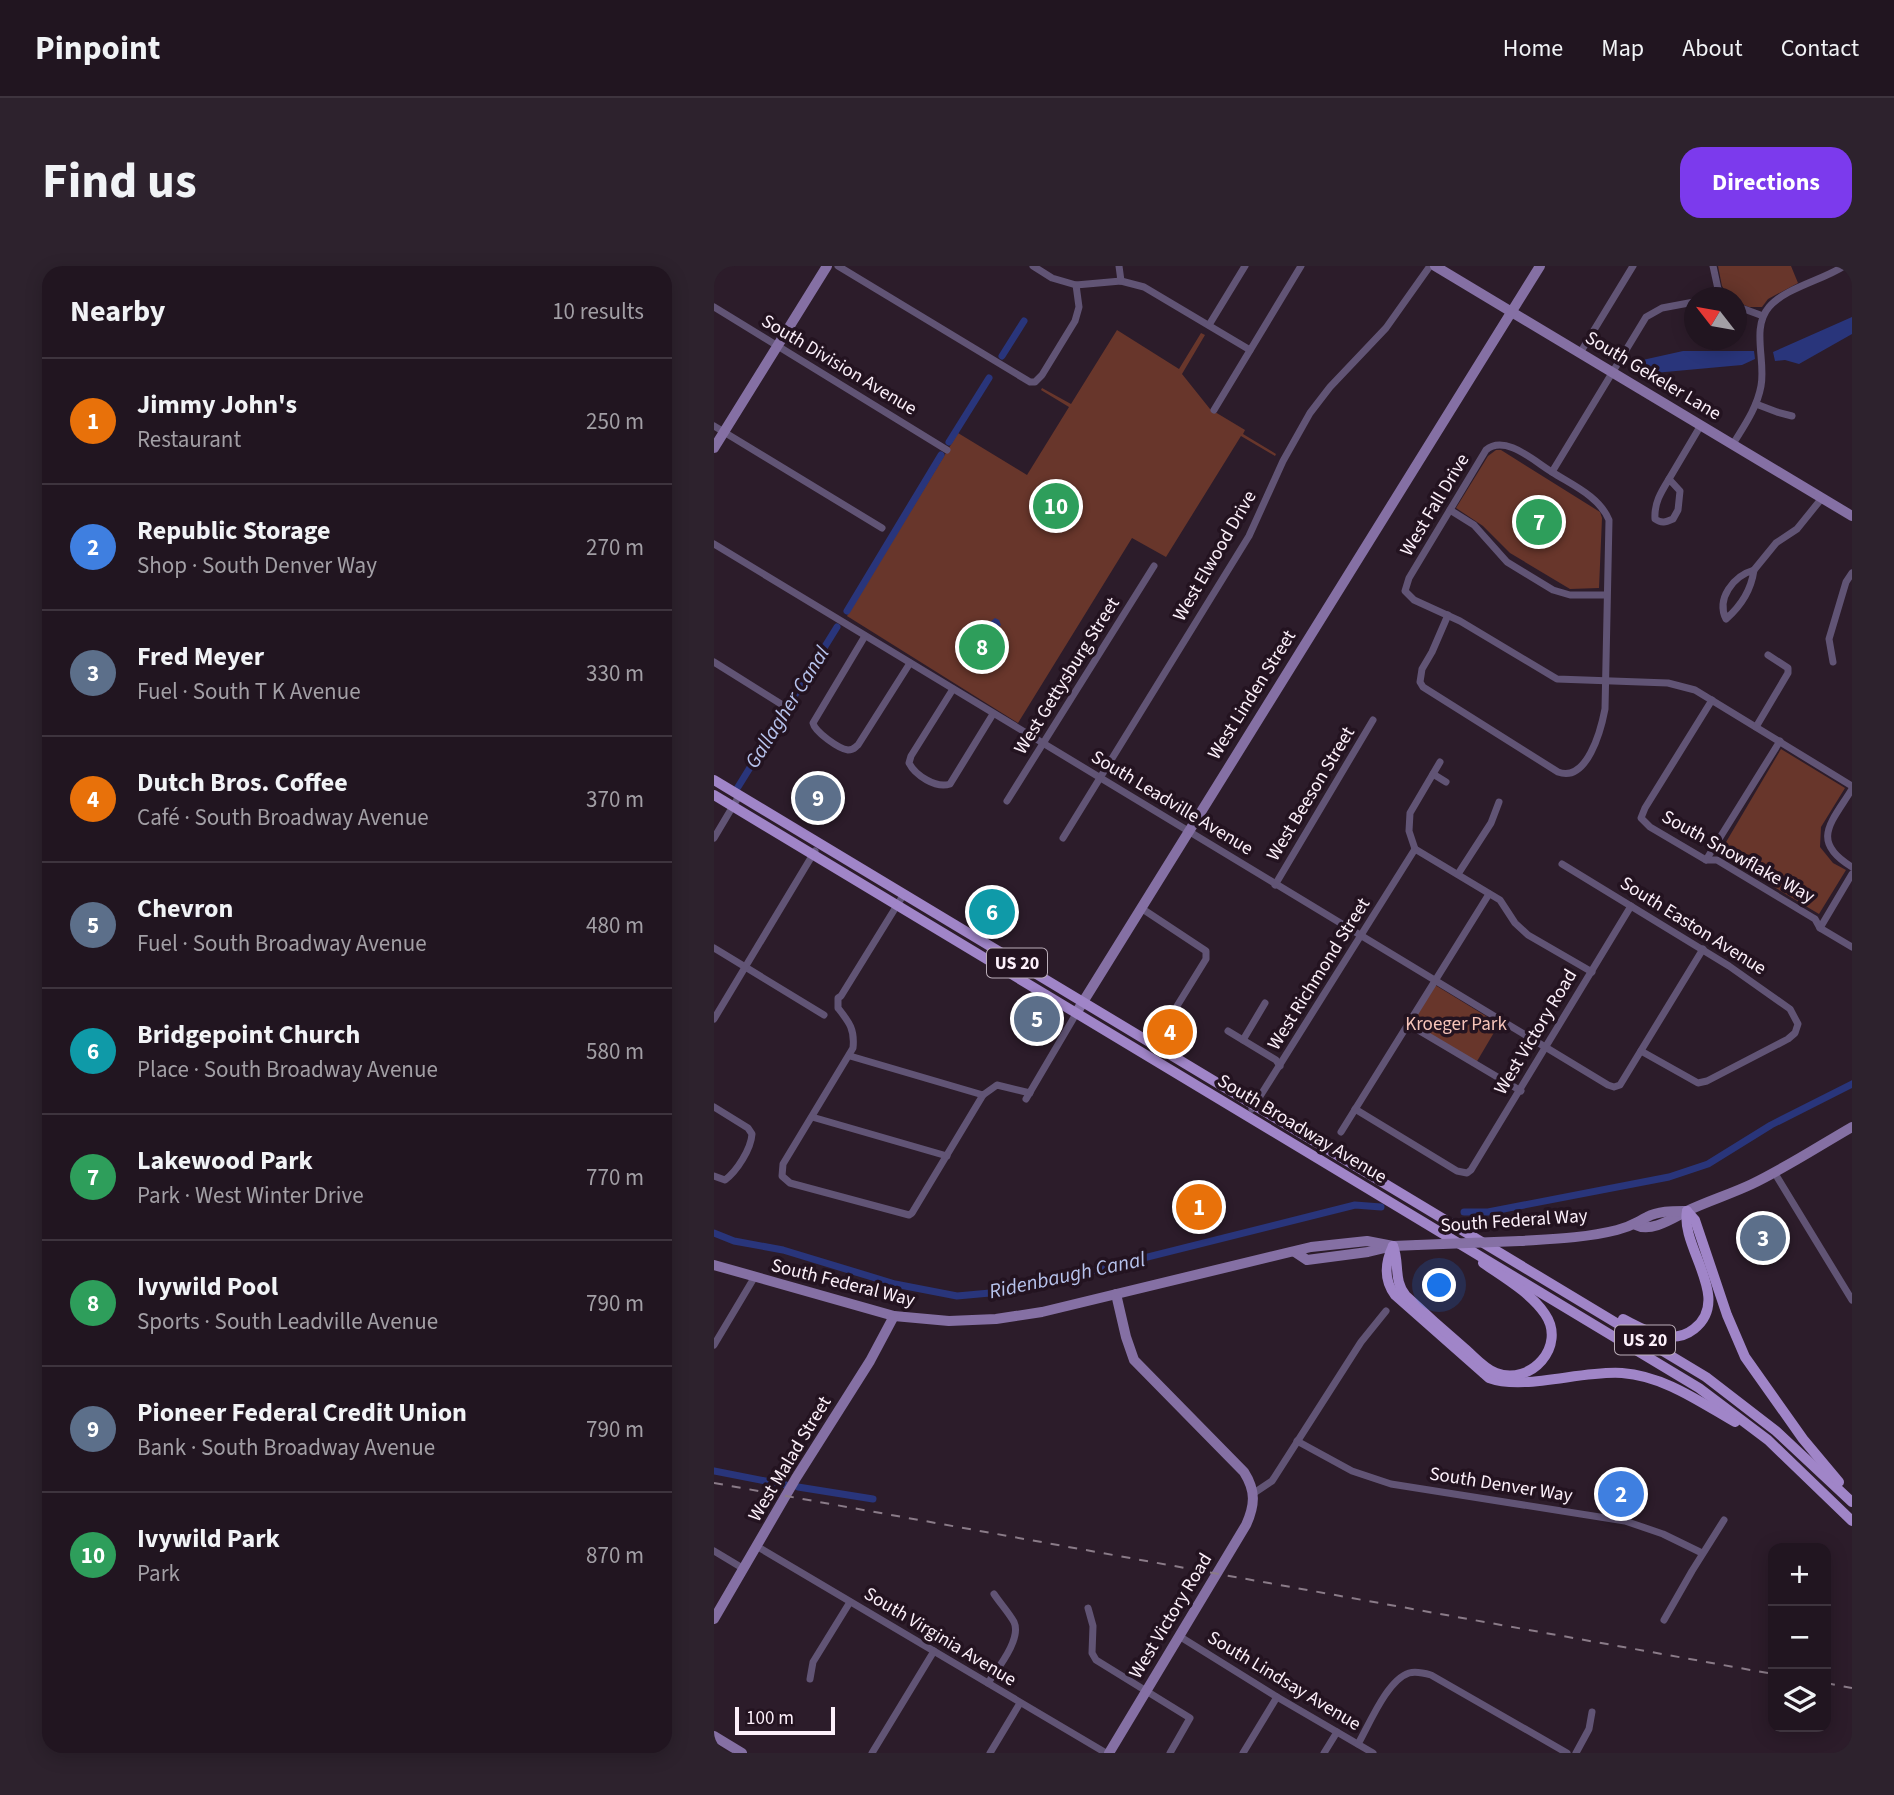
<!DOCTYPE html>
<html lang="en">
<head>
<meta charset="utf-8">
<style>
  body { margin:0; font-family:"Source Sans 3",sans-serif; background:#2d222d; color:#f1f3f6 }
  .controls { position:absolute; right:21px; bottom:21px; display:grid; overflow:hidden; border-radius:14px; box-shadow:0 4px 18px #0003 }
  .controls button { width:63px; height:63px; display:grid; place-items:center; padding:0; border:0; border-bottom:2px solid #3e343e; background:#211520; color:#f1f3f6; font:35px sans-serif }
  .compass { position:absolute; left:970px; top:21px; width:63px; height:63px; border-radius:50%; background:#211520; box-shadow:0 4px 18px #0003; rotate:301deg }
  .scale { position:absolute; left:21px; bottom:18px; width:100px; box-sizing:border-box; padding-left:7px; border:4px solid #fcf0fa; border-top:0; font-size:19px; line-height:24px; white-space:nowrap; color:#fcf0fa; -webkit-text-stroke:5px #231320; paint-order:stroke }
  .you { position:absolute; left:726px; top:1020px; width:24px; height:24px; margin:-18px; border:5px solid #fff; border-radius:50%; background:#1a73e8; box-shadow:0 0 0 10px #1a73e833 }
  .badge { display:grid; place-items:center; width:46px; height:46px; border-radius:50%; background:#7c3aed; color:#fff; font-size:23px; font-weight:700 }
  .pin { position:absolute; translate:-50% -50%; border:4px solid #fff; box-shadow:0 2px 7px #0006 }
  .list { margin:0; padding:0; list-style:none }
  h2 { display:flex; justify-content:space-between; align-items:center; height:91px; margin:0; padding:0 28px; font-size:30px }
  h2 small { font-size:23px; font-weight:400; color:#a29fa5 }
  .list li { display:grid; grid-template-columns:46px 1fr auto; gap:21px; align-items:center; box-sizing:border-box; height:126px; padding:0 28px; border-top:2px solid #3e343e }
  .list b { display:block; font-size:26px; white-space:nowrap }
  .list p { margin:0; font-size:23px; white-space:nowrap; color:#a29fa5 }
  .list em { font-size:23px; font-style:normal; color:#a29fa5 }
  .icon { flex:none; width:38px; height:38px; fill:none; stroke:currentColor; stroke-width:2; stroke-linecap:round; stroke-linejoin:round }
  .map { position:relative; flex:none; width:1138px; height:1487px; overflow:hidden; border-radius:21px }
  header { display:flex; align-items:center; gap:42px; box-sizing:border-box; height:98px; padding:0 35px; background:#211520; border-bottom:2px solid #3e343e }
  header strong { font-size:33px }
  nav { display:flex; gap:38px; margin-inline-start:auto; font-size:24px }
  .intro { display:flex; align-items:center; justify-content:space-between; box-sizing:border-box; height:168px; padding:0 42px }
  h1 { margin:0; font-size:49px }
  .button { padding:18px 32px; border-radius:21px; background:#7c3aed; color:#fff; font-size:24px; font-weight:700 }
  main { display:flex; gap:42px; padding:0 42px }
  aside { flex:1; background:#211520; border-radius:21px; box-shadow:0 4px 18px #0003 }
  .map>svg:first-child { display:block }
  .green { fill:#68362b }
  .water { fill:#29357b }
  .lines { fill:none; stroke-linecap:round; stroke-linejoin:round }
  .canal { stroke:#29357b; stroke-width:7 }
  .street { stroke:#615475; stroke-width:7 }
  .secondary { stroke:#8570a4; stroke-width:10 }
  .primary { stroke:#a085c8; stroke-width:10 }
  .rail { stroke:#8a7b88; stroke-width:2; stroke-dasharray:9 9; stroke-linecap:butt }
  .secondary-bridge { stroke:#8570a4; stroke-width:10 }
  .labels { text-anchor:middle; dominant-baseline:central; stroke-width:7; stroke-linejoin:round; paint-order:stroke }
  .shield { fill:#231320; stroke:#bbaeb9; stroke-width:2 }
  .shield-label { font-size:18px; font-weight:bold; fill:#fcf0fa }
  .street-label { font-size:19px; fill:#fcf0fa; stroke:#231320 }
  .park-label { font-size:19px; fill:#f6c4b9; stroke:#231320 }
  .water-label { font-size:21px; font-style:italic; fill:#b7c3ed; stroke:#231320 }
</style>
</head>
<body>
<header>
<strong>Pinpoint</strong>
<nav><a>Home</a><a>Map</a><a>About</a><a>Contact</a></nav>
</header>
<div class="intro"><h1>Find us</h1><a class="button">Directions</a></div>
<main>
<aside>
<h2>Nearby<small>10 results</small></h2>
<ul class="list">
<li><span class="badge" style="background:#e8710a">1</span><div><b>Jimmy John's</b><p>Restaurant</p></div><em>250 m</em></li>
<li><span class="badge" style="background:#3f7fe0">2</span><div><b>Republic Storage</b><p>Shop · South Denver Way</p></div><em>270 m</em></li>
<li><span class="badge" style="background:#5c6f8a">3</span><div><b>Fred Meyer</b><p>Fuel · South T K Avenue</p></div><em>330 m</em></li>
<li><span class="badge" style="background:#e8710a">4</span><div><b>Dutch Bros. Coffee</b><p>Café · South Broadway Avenue</p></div><em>370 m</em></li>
<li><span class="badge" style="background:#5c6f8a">5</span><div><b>Chevron</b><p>Fuel · South Broadway Avenue</p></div><em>480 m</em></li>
<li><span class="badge" style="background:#0f9aa8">6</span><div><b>Bridgepoint Church</b><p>Place · South Broadway Avenue</p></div><em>580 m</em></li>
<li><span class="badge" style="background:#2e9e5b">7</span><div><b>Lakewood Park</b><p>Park · West Winter Drive</p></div><em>770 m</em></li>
<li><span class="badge" style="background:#2e9e5b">8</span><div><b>Ivywild Pool</b><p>Sports · South Leadville Avenue</p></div><em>790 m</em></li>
<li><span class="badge" style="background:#5c6f8a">9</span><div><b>Pioneer Federal Credit Union</b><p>Bank · South Broadway Avenue</p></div><em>790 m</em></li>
<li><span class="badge" style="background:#2e9e5b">10</span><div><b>Ivywild Park</b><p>Park</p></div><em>870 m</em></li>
</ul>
</aside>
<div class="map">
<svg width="1138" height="1487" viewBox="0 0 1138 1487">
  <rect width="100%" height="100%" fill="#2c1c2a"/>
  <g class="green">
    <polygon points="1004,0 1077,0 1084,17 1054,33 1048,41 1035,41 1023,36 1022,32 1014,29 1008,20"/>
    <polygon points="403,64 465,103 487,67 491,69 468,108 496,143 531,164 529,168 562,188 561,190 527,170 452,291 418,272 304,457 133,350 244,167 313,209 355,141 327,124 328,122 357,138"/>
    <polygon points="782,184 787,184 886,246 888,252 885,322 856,323 796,287 769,260 742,242 774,190"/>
    <polygon points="1067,483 1131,522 1107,561 1106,581 1119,597 1132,604 1105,648 1005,588"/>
    <polygon points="721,719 785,758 762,797 698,757"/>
  </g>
  <g class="water">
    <polygon points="1138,51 1138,68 1085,98 1071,94 1061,95 1059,86"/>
    <polygon points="969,85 1040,85 1041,93 1028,99 940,107 915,97"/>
    <polygon points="281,352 285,354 287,359 282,364 284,371 278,374 274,371 271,360"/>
    <polygon points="266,365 277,380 270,395 261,397 256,391 251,395 245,393 243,385 255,370"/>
  </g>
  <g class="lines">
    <g class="canal">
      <polyline points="288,90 310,55"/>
      <polyline points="235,176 275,112"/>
      <polyline points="133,345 227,189"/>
      <polyline points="24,521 123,361"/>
      <polyline points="750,946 774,946 955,911 994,898 1057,859 1138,818"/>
      <polyline points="0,967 20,975 69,984 181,1018 243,1030 298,1025 641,939 667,941"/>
      <polyline points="0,1205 72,1219"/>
      <polyline points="84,1221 159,1233"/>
    </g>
    <g class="street">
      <polyline points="124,0 316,116 321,116 328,109 361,55 365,41 362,19"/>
      <polyline points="319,0 338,12 362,19 407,15 430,21 536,84"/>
      <polyline points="405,0 407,15"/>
      <polyline points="999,0 1004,23 1010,32"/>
      <polyline points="991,32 1004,23"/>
      <path d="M980,36L948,42L932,51L838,206C820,195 791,168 772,184L695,312L691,325L700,334L746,355L843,413L954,417L981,424L1138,520"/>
      <polyline points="1022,40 1049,50"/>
      <polyline points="0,41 233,184"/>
      <polyline points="495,59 531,0"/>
      <polyline points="866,87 919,0"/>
      <polyline points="1042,138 1063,146 1078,150"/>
      <polyline points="500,144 587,0"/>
      <polyline points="0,160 168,262"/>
      <path d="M1019,178C1030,160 1043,142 1047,120C1052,95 1037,62 1055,41C1071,22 1109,14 1130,0"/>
      <path d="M955,213L966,225L964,244L959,253C952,256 948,258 941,253C940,237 947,226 955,213Z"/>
      <polyline points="955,213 987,159"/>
      <polyline points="736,244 760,259 793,296 839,324 856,329 892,329"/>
      <polyline points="0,278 894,819 900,821 906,819 989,683"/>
      <path d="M1040,304C1037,325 1027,340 1012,353C1002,333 1019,310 1040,304Z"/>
      <polyline points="1040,304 1062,277 1083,263 1108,232"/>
      <path d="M734,349L718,386L708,403L706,416L709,421L844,506C873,517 887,464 891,443L895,254C885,230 858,219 838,206"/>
      <path d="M151,370L99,457C101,466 125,483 134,484C140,484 140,482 144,479L196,397"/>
      <polyline points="0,396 67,438"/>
      <polyline points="1119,396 1115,373 1132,316 1138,307"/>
      <path d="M239,423L197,490L195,497C201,509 222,523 236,518L279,448"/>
      <polyline points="998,434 931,542 927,552 936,561 992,594 1003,594 1101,653 1106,662 1138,681"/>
      <polyline points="1042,461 1074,407 1074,402 1054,389"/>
      <polyline points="719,508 732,516"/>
      <path d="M1138,523C1118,556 1095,575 1138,601"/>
      <polyline points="293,535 440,300"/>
      <polyline points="0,572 25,530"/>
      <polyline points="349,572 535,270 569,195 596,147 616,121 672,62 716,0"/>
      <polyline points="701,583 786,634 801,657 814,669 878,706"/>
      <polyline points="701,583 695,565 696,547 726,496"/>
      <polyline points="992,594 1066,475"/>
      <polyline points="848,598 1015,700 1076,743 1084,758 1081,767 1074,773 993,815 984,817 927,785"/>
      <polyline points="744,608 777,557 785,536"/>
      <polyline points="561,619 659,454"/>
      <path d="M190,628L127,730L124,732V742C135,756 141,763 139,782L69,898L68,910L76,917L195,949L198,947L269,829"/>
      <polyline points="427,642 492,685 492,693 463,740"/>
      <polyline points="1106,662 1138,608"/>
      <polyline points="0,682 110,749"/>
      <polyline points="0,753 101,585"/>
      <polyline points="694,758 807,825"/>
      <polyline points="514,765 562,794 566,800"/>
      <polyline points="529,774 551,737"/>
      <polyline points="136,790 269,829 283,819 316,827"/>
      <polyline points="312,833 362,748"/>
      <path d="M0,841L34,862L38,868C37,883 23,905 11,914L0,910"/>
      <polyline points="538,843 701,583"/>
      <polyline points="641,843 743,905 753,907 757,904 917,640"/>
      <polyline points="98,851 233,890"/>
      <polyline points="627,866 775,628"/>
      <polyline points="1060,906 1138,1034"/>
      <polyline points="0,1079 40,1012"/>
      <polyline points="583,1175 638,1205 677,1218 911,1255 949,1268 988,1287"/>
      <polyline points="540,1227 558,1215 647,1076 672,1045"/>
      <polyline points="44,1281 392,1487"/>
      <polyline points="0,1285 30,1303"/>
      <polyline points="374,1342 379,1360 378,1387 382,1394 476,1452 456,1487"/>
      <polyline points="950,1354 978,1305 1010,1254"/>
      <polyline points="465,1370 563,1431 659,1487"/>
      <polyline points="96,1413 99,1396 136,1336"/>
      <path d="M274,1417C283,1403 308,1373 300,1356C295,1347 286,1337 280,1328"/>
      <path d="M644,1478C655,1459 673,1414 695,1407C702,1405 710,1407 717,1409L853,1487"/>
      <polyline points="158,1487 220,1385"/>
      <polyline points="276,1487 306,1437"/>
      <polyline points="529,1487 563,1431"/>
      <polyline points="610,1487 623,1466"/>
      <polyline points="862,1487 875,1463 878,1446"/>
    </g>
    <g class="secondary">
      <polyline points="721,0 1138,250"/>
      <polyline points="0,182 113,0"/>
      <polyline points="364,744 826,0"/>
      <path d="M922,959C937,967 959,952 973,945C994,935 1017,928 1038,918C1073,901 1105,880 1138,861"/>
      <path d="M806,975C838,973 871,972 903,964C918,960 921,957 933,951C944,945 958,945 970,945"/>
      <polyline points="581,986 593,994 654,986 679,980 703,979"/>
      <polyline points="0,999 180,1050 235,1055 282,1053 328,1046 597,981 653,975 679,980"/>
      <polyline points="0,1353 82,1212 156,1095 180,1050"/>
      <polyline points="0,1470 28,1487"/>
      <path d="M395,1487L532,1259C541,1239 542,1225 530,1206L420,1094L412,1071L402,1028"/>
    </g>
    <g class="primary">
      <polyline points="0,514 992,1111 1062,1165 1138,1236"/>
      <polyline points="0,529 985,1122 1054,1174 1138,1255"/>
      <polyline points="973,945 981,954 1013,1049 1031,1091 1089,1173 1125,1216"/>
      <path d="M679,980C671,997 669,1013 681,1029L775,1112C810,1125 868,1104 908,1107C950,1110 986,1136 1021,1156"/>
      <path d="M679,980C686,997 679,1015 692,1030C710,1047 729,1064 748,1080C759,1089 769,1102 782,1107C817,1120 853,1080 831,1048C817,1027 789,1011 769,997"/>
      <path d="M909,1053C931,1064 957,1081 980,1063C1019,1033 966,981 973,945"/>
    </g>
    <g class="rail">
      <polyline points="0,1217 1059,1408"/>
      <polyline points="1112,1417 1138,1422"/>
    </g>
    <polyline class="secondary-bridge" points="703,979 806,975"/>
  </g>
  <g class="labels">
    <g class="shield">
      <rect x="273" y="682.5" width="60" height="29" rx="5"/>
      <rect x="901" y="1059.5" width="60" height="29" rx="5"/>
    </g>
    <g class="shield-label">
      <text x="303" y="697">US 20</text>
      <text x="931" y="1074">US 20</text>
    </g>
    <g class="street-label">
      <text transform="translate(125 99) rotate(31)">South Division Avenue</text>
      <text transform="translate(939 110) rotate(31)">South Gekeler Lane</text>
      <text transform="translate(721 239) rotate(-59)">West Fall Drive</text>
      <text transform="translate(501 290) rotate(-60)">West Elwood Drive</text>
      <text transform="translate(353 410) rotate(-58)">West Gettysburg Street</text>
      <text transform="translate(538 429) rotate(-58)">West Linden Street</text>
      <text transform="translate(597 528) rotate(-59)">West Beeson Street</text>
      <text transform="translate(458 537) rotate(31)">South Leadville Avenue</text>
      <text transform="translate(1024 591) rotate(29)">South Snowflake Way</text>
      <text transform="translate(979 660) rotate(32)">South Easton Avenue</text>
      <text transform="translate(605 708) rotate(-58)">West Richmond Street</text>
      <text transform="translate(822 766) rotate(-59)">West Victory Road</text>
      <text transform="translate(588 863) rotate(31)">South Broadway Avenue</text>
      <text transform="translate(800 955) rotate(-4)">South Federal Way</text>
      <text transform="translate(129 1017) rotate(14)">South Federal Way</text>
      <text transform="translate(76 1193) rotate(-59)">West Malad Street</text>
      <text transform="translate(787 1219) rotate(9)">South Denver Way</text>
      <text transform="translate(457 1350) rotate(-59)">West Victory Road</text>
      <text transform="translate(226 1371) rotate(31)">South Virginia Avenue</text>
      <text transform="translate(570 1415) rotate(31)">South Lindsay Avenue</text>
    </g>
    <g class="park-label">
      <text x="742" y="758">Kroeger Park</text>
    </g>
    <g class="water-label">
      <text transform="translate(73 441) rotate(-58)">Gallagher Canal</text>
      <text transform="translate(353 1009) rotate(-12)">Ridenbaugh Canal</text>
    </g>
  </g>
</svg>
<div class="controls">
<button>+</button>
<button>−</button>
<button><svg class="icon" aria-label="layers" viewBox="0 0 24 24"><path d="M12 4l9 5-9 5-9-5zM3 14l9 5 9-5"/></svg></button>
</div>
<svg class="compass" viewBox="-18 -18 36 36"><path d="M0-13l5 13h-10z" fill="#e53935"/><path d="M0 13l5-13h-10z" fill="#a29fa5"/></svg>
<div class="scale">100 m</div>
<div class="you"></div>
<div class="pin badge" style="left:485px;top:941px;background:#e8710a">1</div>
<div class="pin badge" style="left:907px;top:1228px;background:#3f7fe0">2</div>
<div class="pin badge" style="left:1049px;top:972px;background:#5c6f8a">3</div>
<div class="pin badge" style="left:456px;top:766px;background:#e8710a">4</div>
<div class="pin badge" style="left:323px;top:753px;background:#5c6f8a">5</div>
<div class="pin badge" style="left:278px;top:646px;background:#0f9aa8">6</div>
<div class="pin badge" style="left:825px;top:256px;background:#2e9e5b">7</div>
<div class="pin badge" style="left:268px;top:381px;background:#2e9e5b">8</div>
<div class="pin badge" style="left:104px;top:532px;background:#5c6f8a">9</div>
<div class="pin badge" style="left:342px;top:240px;background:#2e9e5b">10</div>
</div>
</main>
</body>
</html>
